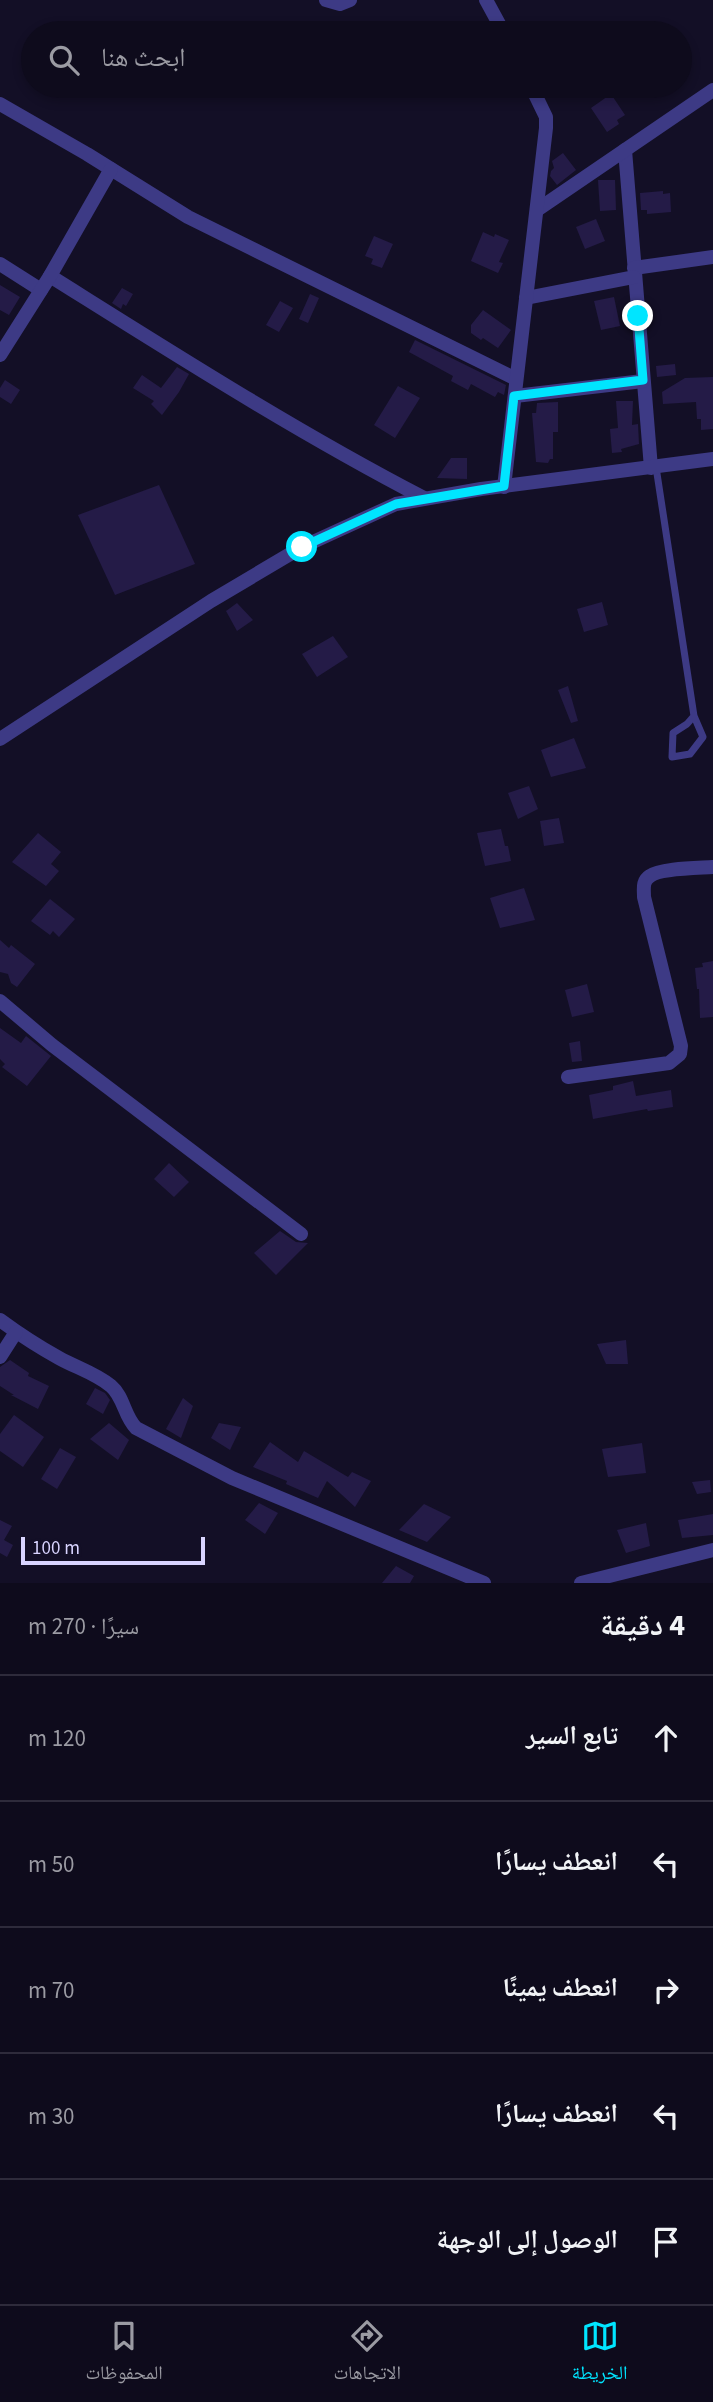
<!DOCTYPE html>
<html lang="ar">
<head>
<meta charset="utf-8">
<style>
  body { margin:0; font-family:"Source Sans 3","Noto Naskh Arabic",sans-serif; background:#171425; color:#f1f3f6; direction:rtl }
  .scale { position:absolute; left:21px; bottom:18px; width:184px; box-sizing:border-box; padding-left:7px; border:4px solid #d9d4ff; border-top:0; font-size:19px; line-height:24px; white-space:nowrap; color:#d9d4ff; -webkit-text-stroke:5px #130f26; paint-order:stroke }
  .stop { position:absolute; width:21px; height:21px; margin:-16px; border:5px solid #00e5ff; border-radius:50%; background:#fff }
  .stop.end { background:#00e5ff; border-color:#fff; box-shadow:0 2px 7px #0008 }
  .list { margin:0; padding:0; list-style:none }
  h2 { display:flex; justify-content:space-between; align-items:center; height:91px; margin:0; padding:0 28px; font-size:30px }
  h2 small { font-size:23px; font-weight:400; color:#9b9ba3 }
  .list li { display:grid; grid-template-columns:46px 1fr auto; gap:21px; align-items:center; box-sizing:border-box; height:126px; padding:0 28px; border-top:2px solid #2e2b3b }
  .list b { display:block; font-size:26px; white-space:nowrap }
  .list em { font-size:23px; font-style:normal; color:#9b9ba3 }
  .icon { flex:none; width:38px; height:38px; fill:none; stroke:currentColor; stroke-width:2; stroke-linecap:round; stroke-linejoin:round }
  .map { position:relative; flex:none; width:713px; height:1583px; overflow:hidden; direction:ltr }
  .search { position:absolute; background:#0e0b1c; box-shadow:0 4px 10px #0003; left:21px; right:21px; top:21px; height:77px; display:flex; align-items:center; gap:18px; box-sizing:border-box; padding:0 24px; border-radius:38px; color:#9b9ba3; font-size:26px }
  .sheet { height:721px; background:#0e0b1c }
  nav { display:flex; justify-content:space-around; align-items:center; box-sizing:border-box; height:98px; border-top:2px solid #2e2b3b; background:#0e0b1c; font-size:19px; color:#9b9ba3 }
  nav a { display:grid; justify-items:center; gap:4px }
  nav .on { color:#00e5ff }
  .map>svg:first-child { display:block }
  .building { fill:#241b47 }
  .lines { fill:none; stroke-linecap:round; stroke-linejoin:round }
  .lane { stroke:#3d3a85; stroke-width:7 }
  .street { stroke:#3d3a85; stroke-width:14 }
  .route { stroke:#00e5ff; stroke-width:9 }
</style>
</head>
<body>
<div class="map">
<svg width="713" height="1583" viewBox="0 0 713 1583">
  <rect width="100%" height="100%" fill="#130f26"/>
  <g class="building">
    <polygon points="611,94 625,115 617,120 619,124 607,132 591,108"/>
    <polygon points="563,153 576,170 557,185 550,176 551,171 554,168 552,161"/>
    <polygon points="598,180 615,180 616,210 600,211"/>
    <polygon points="663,191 663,194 670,193 671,212 647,214 647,210 641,210 640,193"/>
    <polygon points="596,219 605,241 585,249 576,227"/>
    <polygon points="483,232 494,237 495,234 509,240 499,262 503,263 498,273 471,261"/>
    <polygon points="374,236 393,244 382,268 371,264 373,259 365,256"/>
    <polygon points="0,285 20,297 9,315 0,310"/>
    <polygon points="122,288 133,294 126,306 123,304 121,309 112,303"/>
    <polygon points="310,294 319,298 308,323 299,319"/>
    <polygon points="614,297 620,326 601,330 594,301"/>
    <polygon points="280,301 293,308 279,332 266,325"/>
    <polygon points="483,310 511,330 498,348 483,338 481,340 471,333 471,325"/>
    <polygon points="415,340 506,385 504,395 498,392 495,397 471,384 468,390 451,381 453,376 409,352"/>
    <polygon points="675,364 676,375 657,377 656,366"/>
    <polygon points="177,367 189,374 179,392 162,415 151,404 154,401 133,388 142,375 161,388"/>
    <polygon points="713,377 713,429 701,430 701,419 697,419 696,402 663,404 662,392 685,378"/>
    <polygon points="5,380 20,390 11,404 0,397 0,388"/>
    <polygon points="398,386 420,398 395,438 374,425"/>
    <polygon points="616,401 633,401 632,425 638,424 639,444 621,449 622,452 612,453 610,429 618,428"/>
    <polygon points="558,402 558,432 553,432 553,459 550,459 548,463 536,462 532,413 536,413 537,403"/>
    <polygon points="451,458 467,458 467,479 437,478"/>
    <polygon points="159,485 195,564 115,595 78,515"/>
    <polygon points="602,602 608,625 584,632 577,609"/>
    <polygon points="237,603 253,620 237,631 226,611"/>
    <polygon points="333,636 348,657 317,677 302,654"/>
    <polygon points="568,686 578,721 571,723 558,690"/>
    <polygon points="574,738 586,768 551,777 541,750"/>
    <polygon points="529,786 538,809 518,819 508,793"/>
    <polygon points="559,818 564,843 544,846 540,821"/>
    <polygon points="501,829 505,846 508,846 511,861 485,866 477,833"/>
    <polygon points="38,833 61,852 51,864 59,871 46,886 12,862"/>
    <polygon points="524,888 535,920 500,928 490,898"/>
    <polygon points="50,899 75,919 59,937 53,931 50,935 31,921"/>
    <polygon points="0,940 9,948 11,945 35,964 17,987 11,983 8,974 0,972"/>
    <polygon points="713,961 713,1017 700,1018 699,989 697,989 695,968 703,967 702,963"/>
    <polygon points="587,984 594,1012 572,1017 565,990"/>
    <polygon points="0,1028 21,1043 26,1036 51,1056 27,1086 2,1067 5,1064 0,1059"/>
    <polygon points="580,1041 582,1061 572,1062 569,1043"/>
    <polygon points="633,1081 636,1096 671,1090 673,1107 648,1111 647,1109 593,1119 589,1095 613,1090 613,1086"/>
    <polygon points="169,1163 189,1182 174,1197 154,1179"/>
    <polygon points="280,1231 296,1242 308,1243 276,1275 254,1253"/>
    <polygon points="626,1340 628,1364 606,1364 597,1344"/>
    <polygon points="10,1360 29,1373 28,1376 49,1386 38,1409 11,1395 14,1395 0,1386 0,1367"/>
    <polygon points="95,1388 105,1393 110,1400 103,1414 86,1404"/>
    <polygon points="183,1398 193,1406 181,1438 166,1429"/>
    <polygon points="14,1415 44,1437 23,1467 0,1451 0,1434"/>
    <polygon points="109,1423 129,1440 118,1460 90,1439"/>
    <polygon points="219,1423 241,1427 230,1450 211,1438"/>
    <polygon points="270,1442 298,1462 304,1451 348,1477 352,1472 371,1481 355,1507 327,1481 318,1498 286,1484 287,1481 253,1467"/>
    <polygon points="642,1443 646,1473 608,1477 602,1449"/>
    <polygon points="60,1448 76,1457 57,1489 41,1479"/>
    <polygon points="710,1480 711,1492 697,1494 692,1482"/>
    <polygon points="259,1503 278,1513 265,1534 245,1520"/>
    <polygon points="424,1504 451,1517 427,1542 399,1530"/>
    <polygon points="713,1514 713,1535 682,1538 678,1520"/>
    <polygon points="0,1520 12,1526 4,1540 13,1545 7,1557 0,1553"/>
    <polygon points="646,1523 650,1546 626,1553 617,1530"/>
    <polygon points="396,1566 414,1576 410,1583 382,1583"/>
  </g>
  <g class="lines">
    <polyline class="lane" points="656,467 694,716 703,737 690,754 672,757 673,733 687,724 694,716"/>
    <g class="street">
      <polyline points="326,0 340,4 350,0"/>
      <polyline points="486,0 504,33"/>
      <polyline points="0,104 87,154 188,217 516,379"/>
      <polyline points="625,150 651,468"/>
      <polyline points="537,210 713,90"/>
      <polyline points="0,264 41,290"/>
      <polyline points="634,268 713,257"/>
      <path d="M50,276C173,353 295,431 424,498"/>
      <polyline points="526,298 634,277"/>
      <polyline points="0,355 50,276 111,169"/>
      <polyline points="515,396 643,381"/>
      <polyline points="504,487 546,128 546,117 531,86"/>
      <polyline points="0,739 211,601 302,547 396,504 481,489 713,459"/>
      <polyline points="0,1001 52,1045 301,1234"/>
      <path d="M568,1077L669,1063L680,1054L681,1046L644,897C644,889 642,881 650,876C660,868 699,868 713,867"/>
      <path d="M0,1320C19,1334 39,1347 59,1358C77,1368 95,1373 111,1386C124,1397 124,1416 136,1428L232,1478L484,1583"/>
      <polyline points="0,1357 16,1332"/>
      <polyline points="581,1583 713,1550"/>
    </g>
  </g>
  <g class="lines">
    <polyline class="route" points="302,547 396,504 504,486 514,396 643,380 638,316"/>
  </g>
</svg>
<div class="scale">100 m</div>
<div class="stop" style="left:302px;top:547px"></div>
<div class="stop end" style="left:638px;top:316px"></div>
<div class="search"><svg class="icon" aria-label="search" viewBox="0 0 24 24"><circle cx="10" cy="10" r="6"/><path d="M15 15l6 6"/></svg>ابحث هنا</div>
</div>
<section class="sheet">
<h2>4 دقيقة<small>سيرًا · 270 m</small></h2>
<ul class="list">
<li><svg class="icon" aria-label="ahead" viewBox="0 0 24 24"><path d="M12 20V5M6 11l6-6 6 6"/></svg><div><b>تابع السير</b></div><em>120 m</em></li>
<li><svg class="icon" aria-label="left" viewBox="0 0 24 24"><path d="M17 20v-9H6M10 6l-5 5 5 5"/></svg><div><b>انعطف يسارًا</b></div><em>50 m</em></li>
<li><svg class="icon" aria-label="right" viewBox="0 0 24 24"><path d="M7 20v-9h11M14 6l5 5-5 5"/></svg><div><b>انعطف يمينًا</b></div><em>70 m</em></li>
<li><svg class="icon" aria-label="left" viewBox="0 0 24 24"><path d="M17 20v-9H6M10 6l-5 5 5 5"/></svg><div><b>انعطف يسارًا</b></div><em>30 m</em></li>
<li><svg class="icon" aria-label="arrive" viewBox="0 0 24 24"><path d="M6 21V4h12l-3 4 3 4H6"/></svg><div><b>الوصول إلى الوجهة</b></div></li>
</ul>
</section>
<nav>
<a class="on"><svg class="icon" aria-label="map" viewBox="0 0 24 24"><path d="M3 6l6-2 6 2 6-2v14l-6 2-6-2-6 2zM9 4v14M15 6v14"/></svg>الخريطة</a>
<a><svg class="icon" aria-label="directions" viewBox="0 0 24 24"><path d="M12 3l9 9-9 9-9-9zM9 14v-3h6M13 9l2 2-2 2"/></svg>الاتجاهات</a>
<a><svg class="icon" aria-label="saved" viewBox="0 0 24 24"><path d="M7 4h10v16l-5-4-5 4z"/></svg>المحفوظات</a>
</nav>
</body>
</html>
